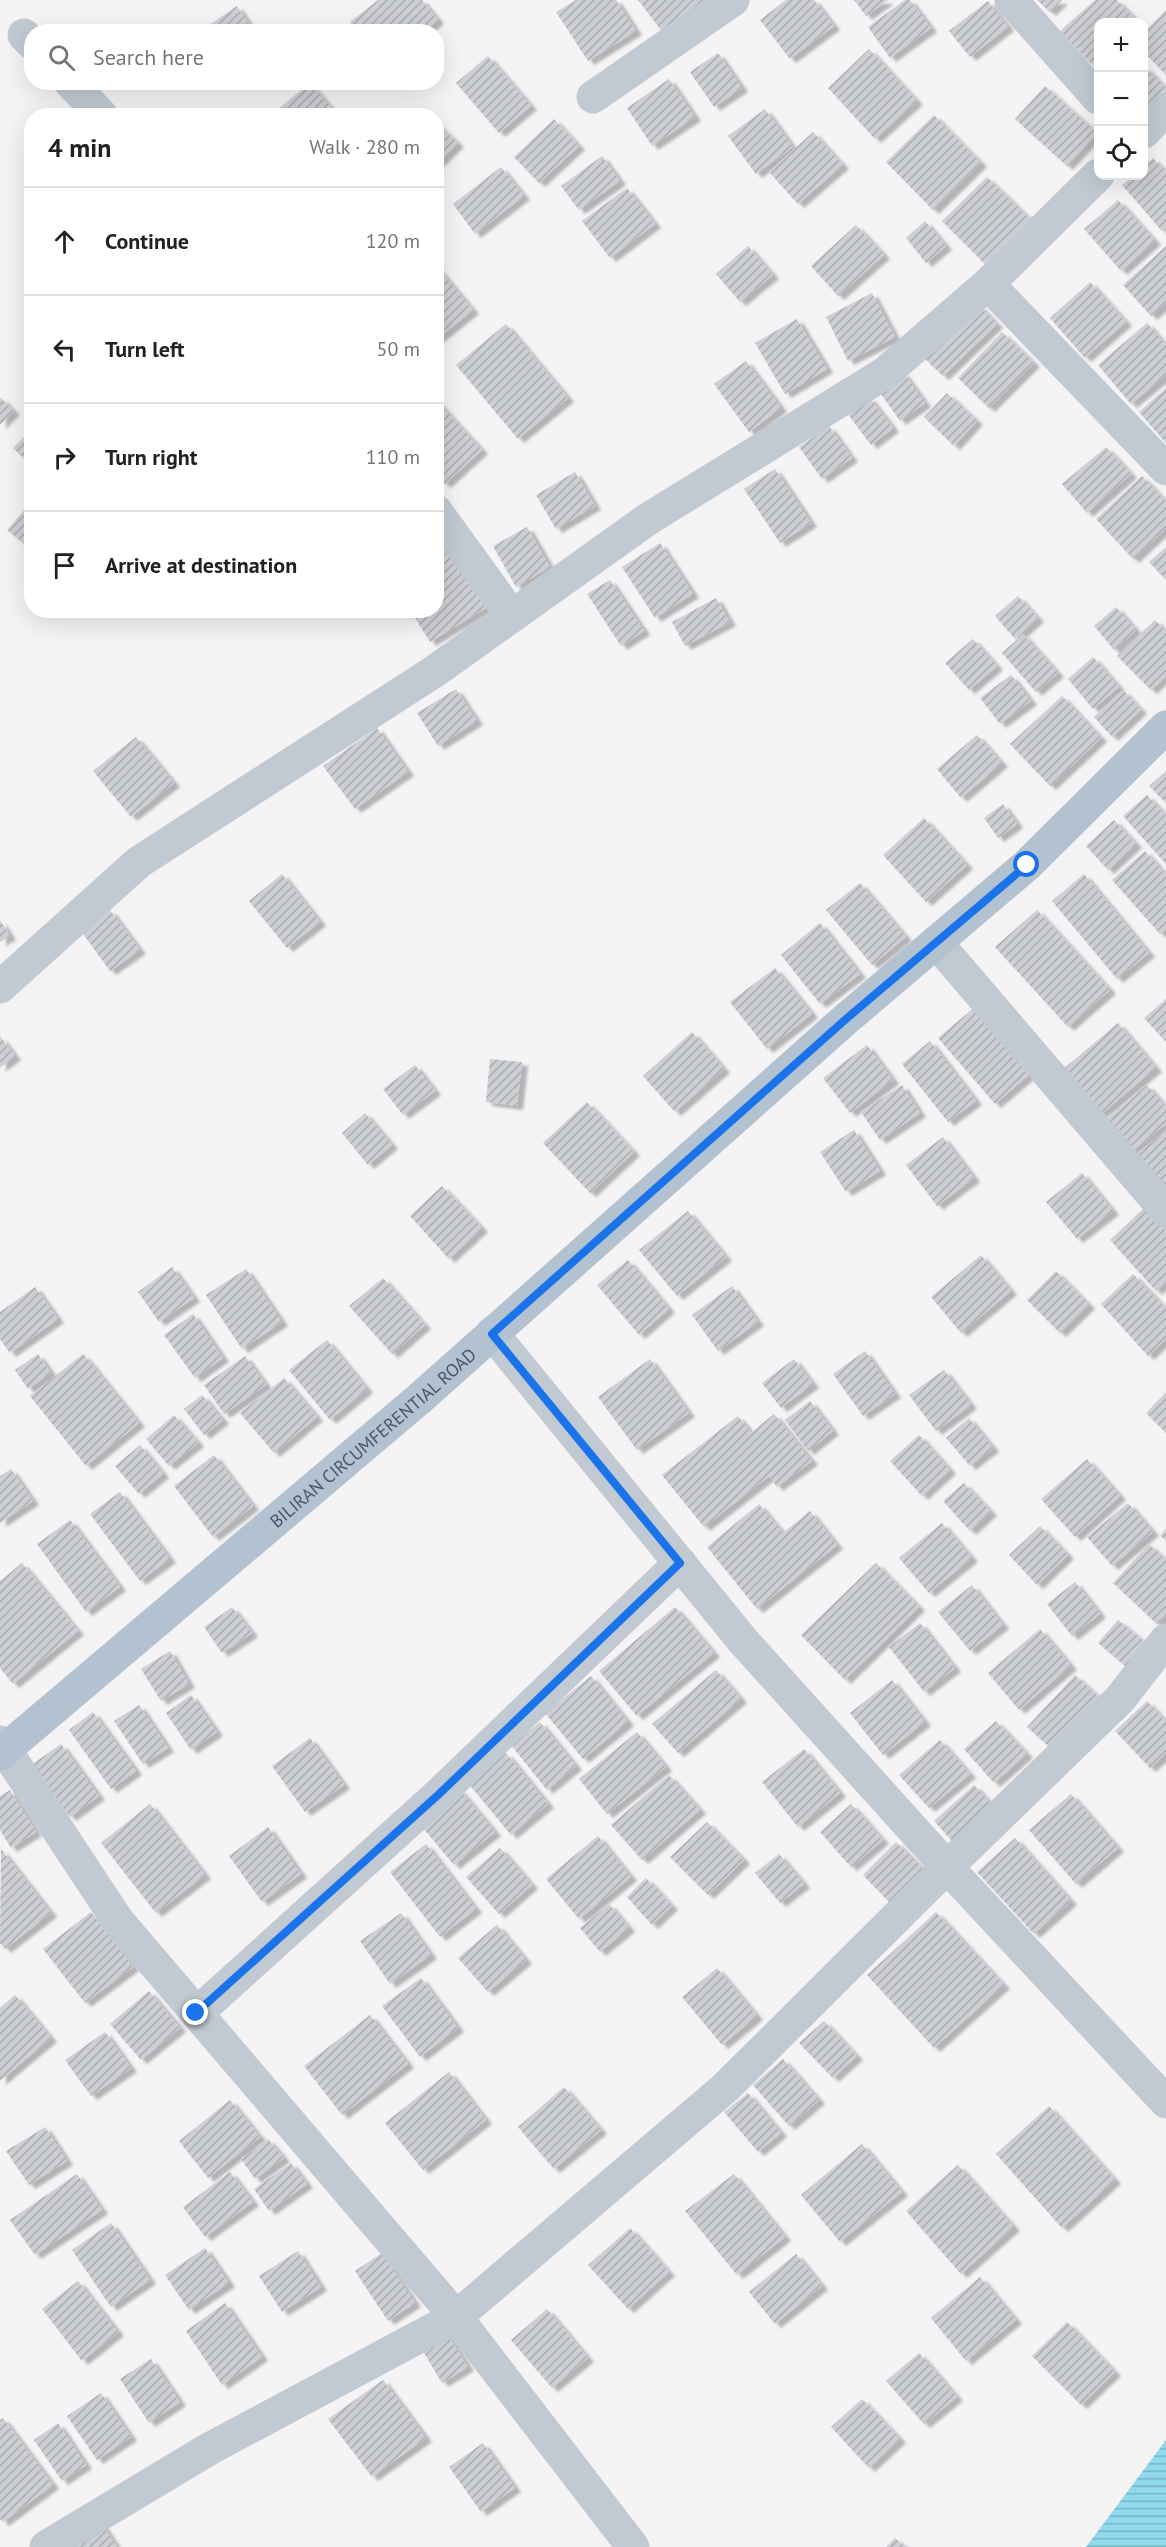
<!DOCTYPE html>
<html lang="en">
<head>
<meta charset="utf-8">
<style>
  body { margin:0; font-family:"PT Sans",sans-serif; background:#f2f2f2; color:#202124 }
  .controls { position:absolute; right:18px; top:18px; display:grid; overflow:hidden; border-radius:12px; box-shadow:0 6px 24px #0002 }
  .controls button { width:54px; height:54px; display:grid; place-items:center; padding:0; border:0; border-bottom:2px solid #e0e0e0; background:#fff; color:#202124; font:30px sans-serif }
  .stop { position:absolute; width:18px; height:18px; margin:-14px; border:4px solid #1a73e8; border-radius:50%; background:#fff }
  .stop.end { background:#1a73e8; border-color:#fff; box-shadow:0 2px 6px #0008 }
  .list { margin:0; padding:0; list-style:none }
  h2 { display:flex; justify-content:space-between; align-items:center; height:78px; margin:0; padding:0 24px; font-size:26px }
  h2 small { font-size:20px; font-weight:400; color:#757577 }
  .list li { display:grid; grid-template-columns:39px 1fr auto; gap:18px; align-items:center; box-sizing:border-box; height:108px; padding:0 24px; border-top:2px solid #e0e0e0 }
  .list b { display:block; font-size:22px; white-space:nowrap }
  .list em { font-size:20px; font-style:normal; color:#757577 }
  .icon { flex:none; width:33px; height:33px; fill:none; stroke:currentColor; stroke-width:2; stroke-linecap:round; stroke-linejoin:round }
  .map { position:relative; flex:none; width:1166px; height:2547px; overflow:hidden }
  .search { position:absolute; background:#fff; box-shadow:0 6px 24px #0002; left:24px; top:24px; width:420px; height:66px; display:flex; align-items:center; gap:15px; box-sizing:border-box; padding:0 21px; border-radius:24px; color:#757577; font-size:22px }
  .panel { position:absolute; background:#fff; box-shadow:0 6px 24px #0002; left:24px; top:108px; width:420px; height:510px; border-radius:24px }
  .map>svg:first-child { display:block }
  .water { fill:url(#water-rules) }
  .building { fill:url(#building-hatch); filter:url(#shadow) }
  .lines { fill:none; stroke-linecap:round; stroke-linejoin:round }
  .minor { stroke:#c1cad2; stroke-width:33 }
  .major { stroke:#b3c2d1; stroke-width:33 }
  .route { stroke:#1a73e8; stroke-width:8 }
  .labels { text-anchor:middle; dominant-baseline:central; stroke-width:4.5; stroke-linejoin:round; paint-order:stroke }
  .street-label { font-size:18px; fill:#4a5661; stroke:#fff }
</style>
</head>
<body>
<div class="map">
<svg width="1166" height="2547" viewBox="0 0 1166 2547">
  <defs>
    <pattern id="water-rules" width="6" height="5" patternUnits="userSpaceOnUse" patternTransform="scale(1.5)"><rect width="6" height="5" fill="#90daee"/><path d="M0 2.5h6" fill="none" stroke="#78b4c4"/></pattern>
    <pattern id="building-hatch" width="6" height="6" patternUnits="userSpaceOnUse" patternTransform="scale(1.5)"><rect width="6" height="6" fill="#cdcfd5"/><path d="M-1 1l2-2M0 6l6-6M5 7l2-2" fill="none" stroke="#a8abb0"/></pattern>
    <filter id="shadow"><feDropShadow dx="6" dy="4" stdDeviation="1.5" flood-color="#0004"/></filter>
  </defs>
  <rect width="100%" height="100%" fill="#f5f3f3"/>
  <polygon class="water" points="1166,2440 1166,2547 1086,2547"/>
  <g class="building">
    <polygon points="378,0 422,0 438,20 423,32 358,32 350,22"/>
    <polygon points="576,0 616,0 636,31 588,61 556,12"/>
    <polygon points="638,0 704,0 706,3 664,34"/>
    <polygon points="786,0 814,0 834,26 790,59 760,20"/>
    <polygon points="854,0 888,0 866,16"/>
    <polygon points="905,0 910,0 931,28 890,58 868,27"/>
    <polygon points="1037,0 1062,0 1050,12"/>
    <polygon points="1095,0 1117,0 1138,22 1098,22 1098,59 1092,65 1060,31"/>
    <polygon points="988,1 1008,27 970,57 949,31"/>
    <polygon points="237,6 254,32 203,32 202,30"/>
    <polygon points="1166,10 1166,75 1144,52 1144,32"/>
    <polygon points="869,49 917,101 875,139 828,88"/>
    <polygon points="718,53 742,88 714,107 690,72"/>
    <polygon points="488,56 531,106 499,133 456,83"/>
    <polygon points="1144,66 1166,88 1166,92 1144,114"/>
    <polygon points="669,79 695,117 652,146 627,108"/>
    <polygon points="310,83 338,116 274,116 272,114"/>
    <polygon points="1045,86 1097,133 1067,166 1015,119"/>
    <polygon points="765,109 793,147 756,174 728,136"/>
    <polygon points="934,115 981,163 933,210 886,162"/>
    <polygon points="554,119 579,146 539,183 514,157"/>
    <polygon points="436,123 458,143 436,165"/>
    <polygon points="813,132 843,165 798,204 769,172"/>
    <polygon points="602,156 620,181 579,210 561,186"/>
    <polygon points="1153,158 1166,172 1166,228 1162,231 1122,185 1133,176 1144,176 1144,166"/>
    <polygon points="501,167 524,196 475,234 453,204"/>
    <polygon points="987,177 1032,221 987,266 942,221"/>
    <polygon points="627,188 655,224 610,258 582,221"/>
    <polygon points="1118,200 1155,241 1121,271 1084,229"/>
    <polygon points="925,221 946,246 926,263 906,238"/>
    <polygon points="856,225 884,255 838,296 811,266"/>
    <polygon points="748,246 773,275 740,302 716,274"/>
    <polygon points="1166,246 1166,303 1151,316 1123,285"/>
    <polygon points="436,266 473,310 436,340"/>
    <polygon points="1090,282 1126,322 1085,358 1050,318"/>
    <polygon points="872,293 895,337 848,361 826,317"/>
    <polygon points="979,305 997,324 943,376 924,358"/>
    <polygon points="797,319 827,369 785,394 755,343"/>
    <polygon points="1147,323 1166,345 1166,375 1131,404 1098,365"/>
    <polygon points="506,324 568,398 518,439 456,365"/>
    <polygon points="1002,332 1034,363 989,408 958,378"/>
    <polygon points="746,361 781,408 749,432 714,384"/>
    <polygon points="903,372 925,403 900,421 878,390"/>
    <polygon points="1166,388 1166,443 1139,412"/>
    <polygon points="947,393 977,421 954,446 924,417"/>
    <polygon points="0,397 14,411 0,425"/>
    <polygon points="869,397 893,428 871,445 847,413"/>
    <polygon points="436,400 482,450 445,484 436,475"/>
    <polygon points="829,426 852,458 822,479 799,447"/>
    <polygon points="32,429 32,466 13,448"/>
    <polygon points="1106,447 1131,474 1087,513 1062,484"/>
    <polygon points="775,469 811,523 780,543 744,489"/>
    <polygon points="575,472 595,506 556,529 536,495"/>
    <polygon points="1142,476 1166,502 1166,528 1133,559 1096,519"/>
    <polygon points="32,501 32,550 7,530"/>
    <polygon points="527,527 550,567 516,587 493,546"/>
    <polygon points="660,543 693,594 655,618 622,567"/>
    <polygon points="1166,547 1166,580 1149,562"/>
    <polygon points="449,550 486,608 430,642 410,610 436,610 436,558"/>
    <polygon points="610,580 644,631 621,646 587,594"/>
    <polygon points="1018,596 1038,618 1015,639 995,616"/>
    <polygon points="716,598 730,622 685,646 672,622"/>
    <polygon points="1116,607 1136,630 1114,650 1094,626"/>
    <polygon points="1155,620 1166,631 1166,676 1151,690 1117,656"/>
    <polygon points="1023,634 1058,673 1036,692 1002,653"/>
    <polygon points="973,639 997,666 969,690 945,663"/>
    <polygon points="1093,657 1119,687 1093,709 1068,679"/>
    <polygon points="1011,675 1031,701 1000,724 980,698"/>
    <polygon points="456,689 477,721 438,746 417,713"/>
    <polygon points="1123,690 1141,710 1112,737 1094,717"/>
    <polygon points="1062,696 1101,738 1050,786 1010,744"/>
    <polygon points="377,728 408,772 355,809 323,766"/>
    <polygon points="977,735 1002,763 961,798 937,769"/>
    <polygon points="136,737 174,783 131,817 93,771"/>
    <polygon points="1166,771 1166,803 1149,786"/>
    <polygon points="1147,795 1166,816 1166,864 1123,816"/>
    <polygon points="1003,804 1017,824 998,838 984,818"/>
    <polygon points="924,818 967,865 926,902 883,855"/>
    <polygon points="1114,820 1136,844 1108,870 1086,846"/>
    <polygon points="1145,851 1166,875 1166,929 1160,934 1112,880"/>
    <polygon points="282,874 320,922 287,948 249,901"/>
    <polygon points="1084,874 1149,953 1117,979 1052,901"/>
    <polygon points="860,883 906,937 872,965 826,910"/>
    <polygon points="110,910 140,950 110,971 81,931"/>
    <polygon points="1037,910 1110,990 1068,1027 995,947"/>
    <polygon points="0,920 10,936 0,942"/>
    <polygon points="820,923 860,974 820,1004 781,955"/>
    <polygon points="775,968 812,1014 767,1049 730,1002"/>
    <polygon points="1166,999 1166,1042 1144,1018"/>
    <polygon points="982,1001 1038,1067 995,1104 938,1038"/>
    <polygon points="1118,1023 1156,1068 1100,1115 1062,1070"/>
    <polygon points="692,1032 724,1069 675,1112 643,1076"/>
    <polygon points="0,1036 15,1056 0,1068"/>
    <polygon points="930,1041 976,1101 948,1122 902,1064"/>
    <polygon points="867,1045 893,1080 850,1113 823,1078"/>
    <polygon points="490,1059 522,1062 517,1106 486,1102"/>
    <polygon points="415,1065 435,1091 403,1115 383,1089"/>
    <polygon points="902,1085 920,1113 880,1140 861,1112"/>
    <polygon points="1147,1085 1166,1107 1166,1124 1131,1152 1105,1121"/>
    <polygon points="587,1102 634,1152 590,1193 543,1143"/>
    <polygon points="365,1113 392,1145 368,1165 342,1133"/>
    <polygon points="854,1130 880,1171 846,1192 820,1152"/>
    <polygon points="1166,1130 1166,1186 1137,1154"/>
    <polygon points="943,1137 974,1178 937,1206 906,1165"/>
    <polygon points="1082,1173 1113,1211 1077,1239 1046,1202"/>
    <polygon points="442,1186 482,1228 449,1259 410,1216"/>
    <polygon points="1144,1208 1166,1231 1166,1282 1156,1291 1110,1240"/>
    <polygon points="688,1211 726,1257 677,1296 639,1250"/>
    <polygon points="981,1255 1011,1291 961,1333 931,1297"/>
    <polygon points="628,1260 669,1309 639,1335 597,1285"/>
    <polygon points="172,1267 194,1298 159,1322 138,1292"/>
    <polygon points="246,1269 282,1322 242,1349 206,1295"/>
    <polygon points="1056,1271 1089,1305 1060,1333 1027,1300"/>
    <polygon points="1133,1274 1166,1309 1166,1339 1148,1356 1101,1304"/>
    <polygon points="383,1278 425,1325 392,1354 349,1306"/>
    <polygon points="732,1286 758,1322 718,1351 692,1315"/>
    <polygon points="35,1287 58,1319 10,1353 0,1339 0,1312"/>
    <polygon points="193,1314 223,1358 195,1378 164,1335"/>
    <polygon points="327,1340 367,1389 330,1420 289,1370"/>
    <polygon points="865,1351 895,1394 863,1416 833,1374"/>
    <polygon points="38,1354 51,1373 28,1389 15,1370"/>
    <polygon points="83,1354 139,1423 86,1466 30,1396"/>
    <polygon points="245,1356 266,1385 224,1414 204,1385"/>
    <polygon points="650,1359 689,1413 637,1450 598,1397"/>
    <polygon points="794,1359 813,1384 781,1408 762,1383"/>
    <polygon points="944,1370 971,1405 936,1431 909,1395"/>
    <polygon points="284,1378 317,1417 274,1453 240,1413"/>
    <polygon points="1166,1392 1166,1433 1146,1413"/>
    <polygon points="202,1395 223,1420 204,1435 184,1409"/>
    <polygon points="810,1401 833,1431 808,1451 785,1420"/>
    <polygon points="774,1414 812,1461 777,1487 769,1476 704,1527 662,1475 738,1416 751,1433"/>
    <polygon points="174,1415 198,1443 169,1466 146,1439"/>
    <polygon points="969,1418 993,1448 970,1466 946,1438"/>
    <polygon points="919,1435 950,1470 922,1496 890,1461"/>
    <polygon points="140,1445 163,1474 139,1494 115,1466"/>
    <polygon points="214,1455 253,1506 213,1537 174,1486"/>
    <polygon points="1087,1459 1120,1496 1075,1537 1041,1499"/>
    <polygon points="11,1469 33,1501 0,1523 0,1476"/>
    <polygon points="964,1483 991,1512 970,1531 943,1501"/>
    <polygon points="120,1492 170,1559 140,1581 90,1514"/>
    <polygon points="1128,1503 1153,1532 1112,1566 1087,1537"/>
    <polygon points="759,1504 783,1533 810,1511 837,1545 757,1609 707,1547"/>
    <polygon points="70,1520 120,1587 86,1612 37,1544"/>
    <polygon points="942,1523 972,1558 929,1593 899,1558"/>
    <polygon points="1040,1526 1068,1555 1037,1585 1009,1555"/>
    <polygon points="1166,1528 1166,1540 1160,1536"/>
    <polygon points="1149,1544 1166,1560 1166,1615 1157,1624 1113,1583"/>
    <polygon points="22,1563 78,1631 13,1684 0,1668 0,1581"/>
    <polygon points="876,1563 919,1607 845,1680 801,1635"/>
    <polygon points="1075,1582 1100,1614 1072,1636 1047,1604"/>
    <polygon points="972,1585 1003,1625 970,1651 938,1612"/>
    <polygon points="232,1607 252,1633 222,1653 204,1627"/>
    <polygon points="675,1607 714,1653 637,1716 599,1671"/>
    <polygon points="1118,1620 1150,1646 1130,1670 1098,1643"/>
    <polygon points="920,1623 955,1668 924,1692 889,1647"/>
    <polygon points="1040,1629 1071,1666 1019,1710 988,1673"/>
    <polygon points="170,1651 189,1684 161,1701 141,1669"/>
    <polygon points="716,1670 741,1699 678,1753 652,1724"/>
    <polygon points="1075,1675 1103,1701 1055,1752 1027,1727"/>
    <polygon points="591,1676 628,1722 583,1759 545,1713"/>
    <polygon points="892,1680 925,1722 883,1755 850,1713"/>
    <polygon points="191,1695 217,1732 191,1750 166,1713"/>
    <polygon points="1147,1701 1166,1721 1166,1753 1150,1768 1115,1731"/>
    <polygon points="139,1705 168,1748 143,1764 114,1721"/>
    <polygon points="93,1712 136,1771 111,1789 69,1730"/>
    <polygon points="996,1721 1027,1754 994,1783 964,1749"/>
    <polygon points="540,1722 576,1766 547,1790 511,1745"/>
    <polygon points="637,1732 666,1767 607,1814 579,1779"/>
    <polygon points="310,1738 344,1785 305,1812 272,1766"/>
    <polygon points="940,1740 970,1774 929,1808 899,1775"/>
    <polygon points="61,1744 99,1796 70,1817 31,1765"/>
    <polygon points="804,1749 840,1793 798,1827 762,1782"/>
    <polygon points="506,1753 548,1804 511,1835 468,1783"/>
    <polygon points="669,1775 700,1810 642,1860 611,1825"/>
    <polygon points="974,1785 995,1808 954,1843 934,1821"/>
    <polygon points="459,1789 495,1832 454,1865 418,1822"/>
    <polygon points="10,1790 36,1832 11,1848 0,1830 0,1796"/>
    <polygon points="1071,1794 1118,1848 1076,1884 1029,1830"/>
    <polygon points="150,1804 205,1875 156,1913 101,1843"/>
    <polygon points="851,1804 883,1840 851,1867 820,1832"/>
    <polygon points="707,1822 744,1860 708,1895 670,1857"/>
    <polygon points="268,1827 301,1874 262,1902 229,1856"/>
    <polygon points="598,1836 631,1877 579,1919 546,1879"/>
    <polygon points="1015,1838 1071,1901 1034,1934 977,1872"/>
    <polygon points="896,1842 927,1873 893,1906 863,1875"/>
    <polygon points="426,1844 476,1909 440,1937 390,1872"/>
    <polygon points="500,1848 532,1885 499,1914 466,1877"/>
    <polygon points="1,1849 51,1913 5,1949 0,1943"/>
    <polygon points="779,1854 804,1884 780,1903 755,1873"/>
    <polygon points="646,1878 672,1906 652,1925 627,1897"/>
    <polygon points="609,1904 629,1928 600,1952 580,1928"/>
    <polygon points="91,1912 133,1967 85,2003 43,1949"/>
    <polygon points="936,1912 1004,1985 934,2048 867,1975"/>
    <polygon points="401,1913 431,1955 390,1984 360,1941"/>
    <polygon points="497,1925 526,1960 488,1992 458,1958"/>
    <polygon points="717,1968 757,2016 722,2045 682,1997"/>
    <polygon points="421,1978 458,2028 420,2057 382,2006"/>
    <polygon points="149,1991 180,2028 141,2060 110,2024"/>
    <polygon points="15,1995 51,2038 0,2081 0,2008"/>
    <polygon points="370,2015 408,2064 342,2115 304,2066"/>
    <polygon points="824,2021 857,2056 833,2078 799,2043"/>
    <polygon points="105,2032 131,2068 91,2096 65,2060"/>
    <polygon points="783,2059 819,2100 789,2126 753,2085"/>
    <polygon points="449,2072 486,2120 423,2170 385,2123"/>
    <polygon points="564,2087 601,2130 554,2169 518,2127"/>
    <polygon points="748,2093 781,2133 758,2152 724,2112"/>
    <polygon points="230,2100 260,2137 208,2178 179,2141"/>
    <polygon points="1049,2106 1115,2180 1062,2228 996,2154"/>
    <polygon points="45,2127 67,2161 29,2185 6,2151"/>
    <polygon points="268,2139 284,2158 255,2179 241,2159"/>
    <polygon points="862,2144 902,2192 840,2242 801,2195"/>
    <polygon points="291,2163 307,2184 269,2211 254,2189"/>
    <polygon points="958,2165 1014,2227 961,2274 906,2211"/>
    <polygon points="230,2172 253,2202 205,2237 183,2207"/>
    <polygon points="77,2174 102,2210 35,2255 10,2220"/>
    <polygon points="734,2174 785,2237 737,2275 685,2211"/>
    <polygon points="111,2223 150,2280 111,2307 72,2250"/>
    <polygon points="630,2228 669,2272 628,2309 588,2265"/>
    <polygon points="205,2248 229,2283 189,2310 165,2275"/>
    <polygon points="298,2251 321,2287 282,2312 259,2276"/>
    <polygon points="382,2253 415,2303 388,2321 355,2271"/>
    <polygon points="796,2254 822,2286 775,2324 749,2292"/>
    <polygon points="980,2277 1016,2320 966,2361 931,2318"/>
    <polygon points="78,2281 118,2332 82,2361 42,2309"/>
    <polygon points="225,2303 262,2357 222,2385 186,2331"/>
    <polygon points="547,2309 588,2358 552,2388 511,2340"/>
    <polygon points="1067,2322 1115,2372 1081,2405 1032,2356"/>
    <polygon points="446,2332 468,2367 442,2383 421,2348"/>
    <polygon points="919,2353 957,2397 924,2424 886,2381"/>
    <polygon points="151,2359 180,2402 149,2423 120,2379"/>
    <polygon points="383,2380 426,2438 372,2477 328,2419"/>
    <polygon points="101,2393 131,2437 97,2460 67,2416"/>
    <polygon points="862,2399 900,2439 869,2468 831,2427"/>
    <polygon points="3,2418 53,2485 3,2522 0,2519 0,2420"/>
    <polygon points="58,2423 86,2465 62,2481 34,2440"/>
    <polygon points="483,2443 515,2488 481,2512 449,2467"/>
    <polygon points="98,2518 117,2547 57,2547"/>
    <polygon points="895,2538 905,2547 886,2547"/>
  </g>
  <g class="lines">
    <g class="minor">
      <polyline points="1011,0 1098,98"/>
      <polyline points="24,35 32,43"/>
      <polyline points="70,82 102,116"/>
      <polyline points="593,97 733,0"/>
      <polyline points="1144,132 1166,110"/>
      <polyline points="988,284 1166,469"/>
      <polyline points="436,511 512,616"/>
      <polyline points="936,942 1166,1211"/>
      <polyline points="0,987 139,862 435,671 648,519 885,373 988,284 1098,175"/>
      <polyline points="492,1333 744,1642 947,1867 1166,2102"/>
      <polyline points="0,1742 118,1921 456,2317 633,2547"/>
      <polyline points="197,2013 438,1795 680,1563"/>
      <polyline points="46,2547 209,2449 456,2317 725,2088 947,1867 1120,1699 1166,1640"/>
    </g>
    <path class="major" id="s1" d="M0,1754L419,1399L846,1019L1027,865L1166,727"/>
  </g>
  <g class="lines">
    <polyline class="route" points="196,2013 438,1795 680,1563 492,1334 846,1019 1027,865"/>
  </g>
  <g class="labels">
    <g class="street-label">
      <text stroke="none"><textPath href="#s1" startOffset="489">BILIRAN CIRCUMFERENTIAL ROAD</textPath></text>
    </g>
  </g>
</svg>
<div class="controls">
<button>+</button>
<button>−</button>
<button><svg class="icon" aria-label="locate" viewBox="0 0 24 24"><circle cx="12" cy="12" r="6"/><path d="M12 2v4M12 18v4M2 12h4M18 12h4"/></svg></button>
</div>
<div class="stop" style="left:1027px;top:865px"></div>
<div class="stop end" style="left:196px;top:2013px"></div>
<div class="search"><svg class="icon" aria-label="search" viewBox="0 0 24 24"><circle cx="10" cy="10" r="6"/><path d="M15 15l6 6"/></svg>Search here</div>
<section class="panel">
<h2>4 min<small>Walk · 280 m</small></h2>
<ul class="list">
<li><svg class="icon" aria-label="ahead" viewBox="0 0 24 24"><path d="M12 20V5M6 11l6-6 6 6"/></svg><div><b>Continue</b></div><em>120 m</em></li>
<li><svg class="icon" aria-label="left" viewBox="0 0 24 24"><path d="M17 20v-9H6M10 6l-5 5 5 5"/></svg><div><b>Turn left</b></div><em>50 m</em></li>
<li><svg class="icon" aria-label="right" viewBox="0 0 24 24"><path d="M7 20v-9h11M14 6l5 5-5 5"/></svg><div><b>Turn right</b></div><em>110 m</em></li>
<li><svg class="icon" aria-label="arrive" viewBox="0 0 24 24"><path d="M6 21V4h12l-3 4 3 4H6"/></svg><div><b>Arrive at destination</b></div></li>
</ul>
</section>
</div>
</body>
</html>
